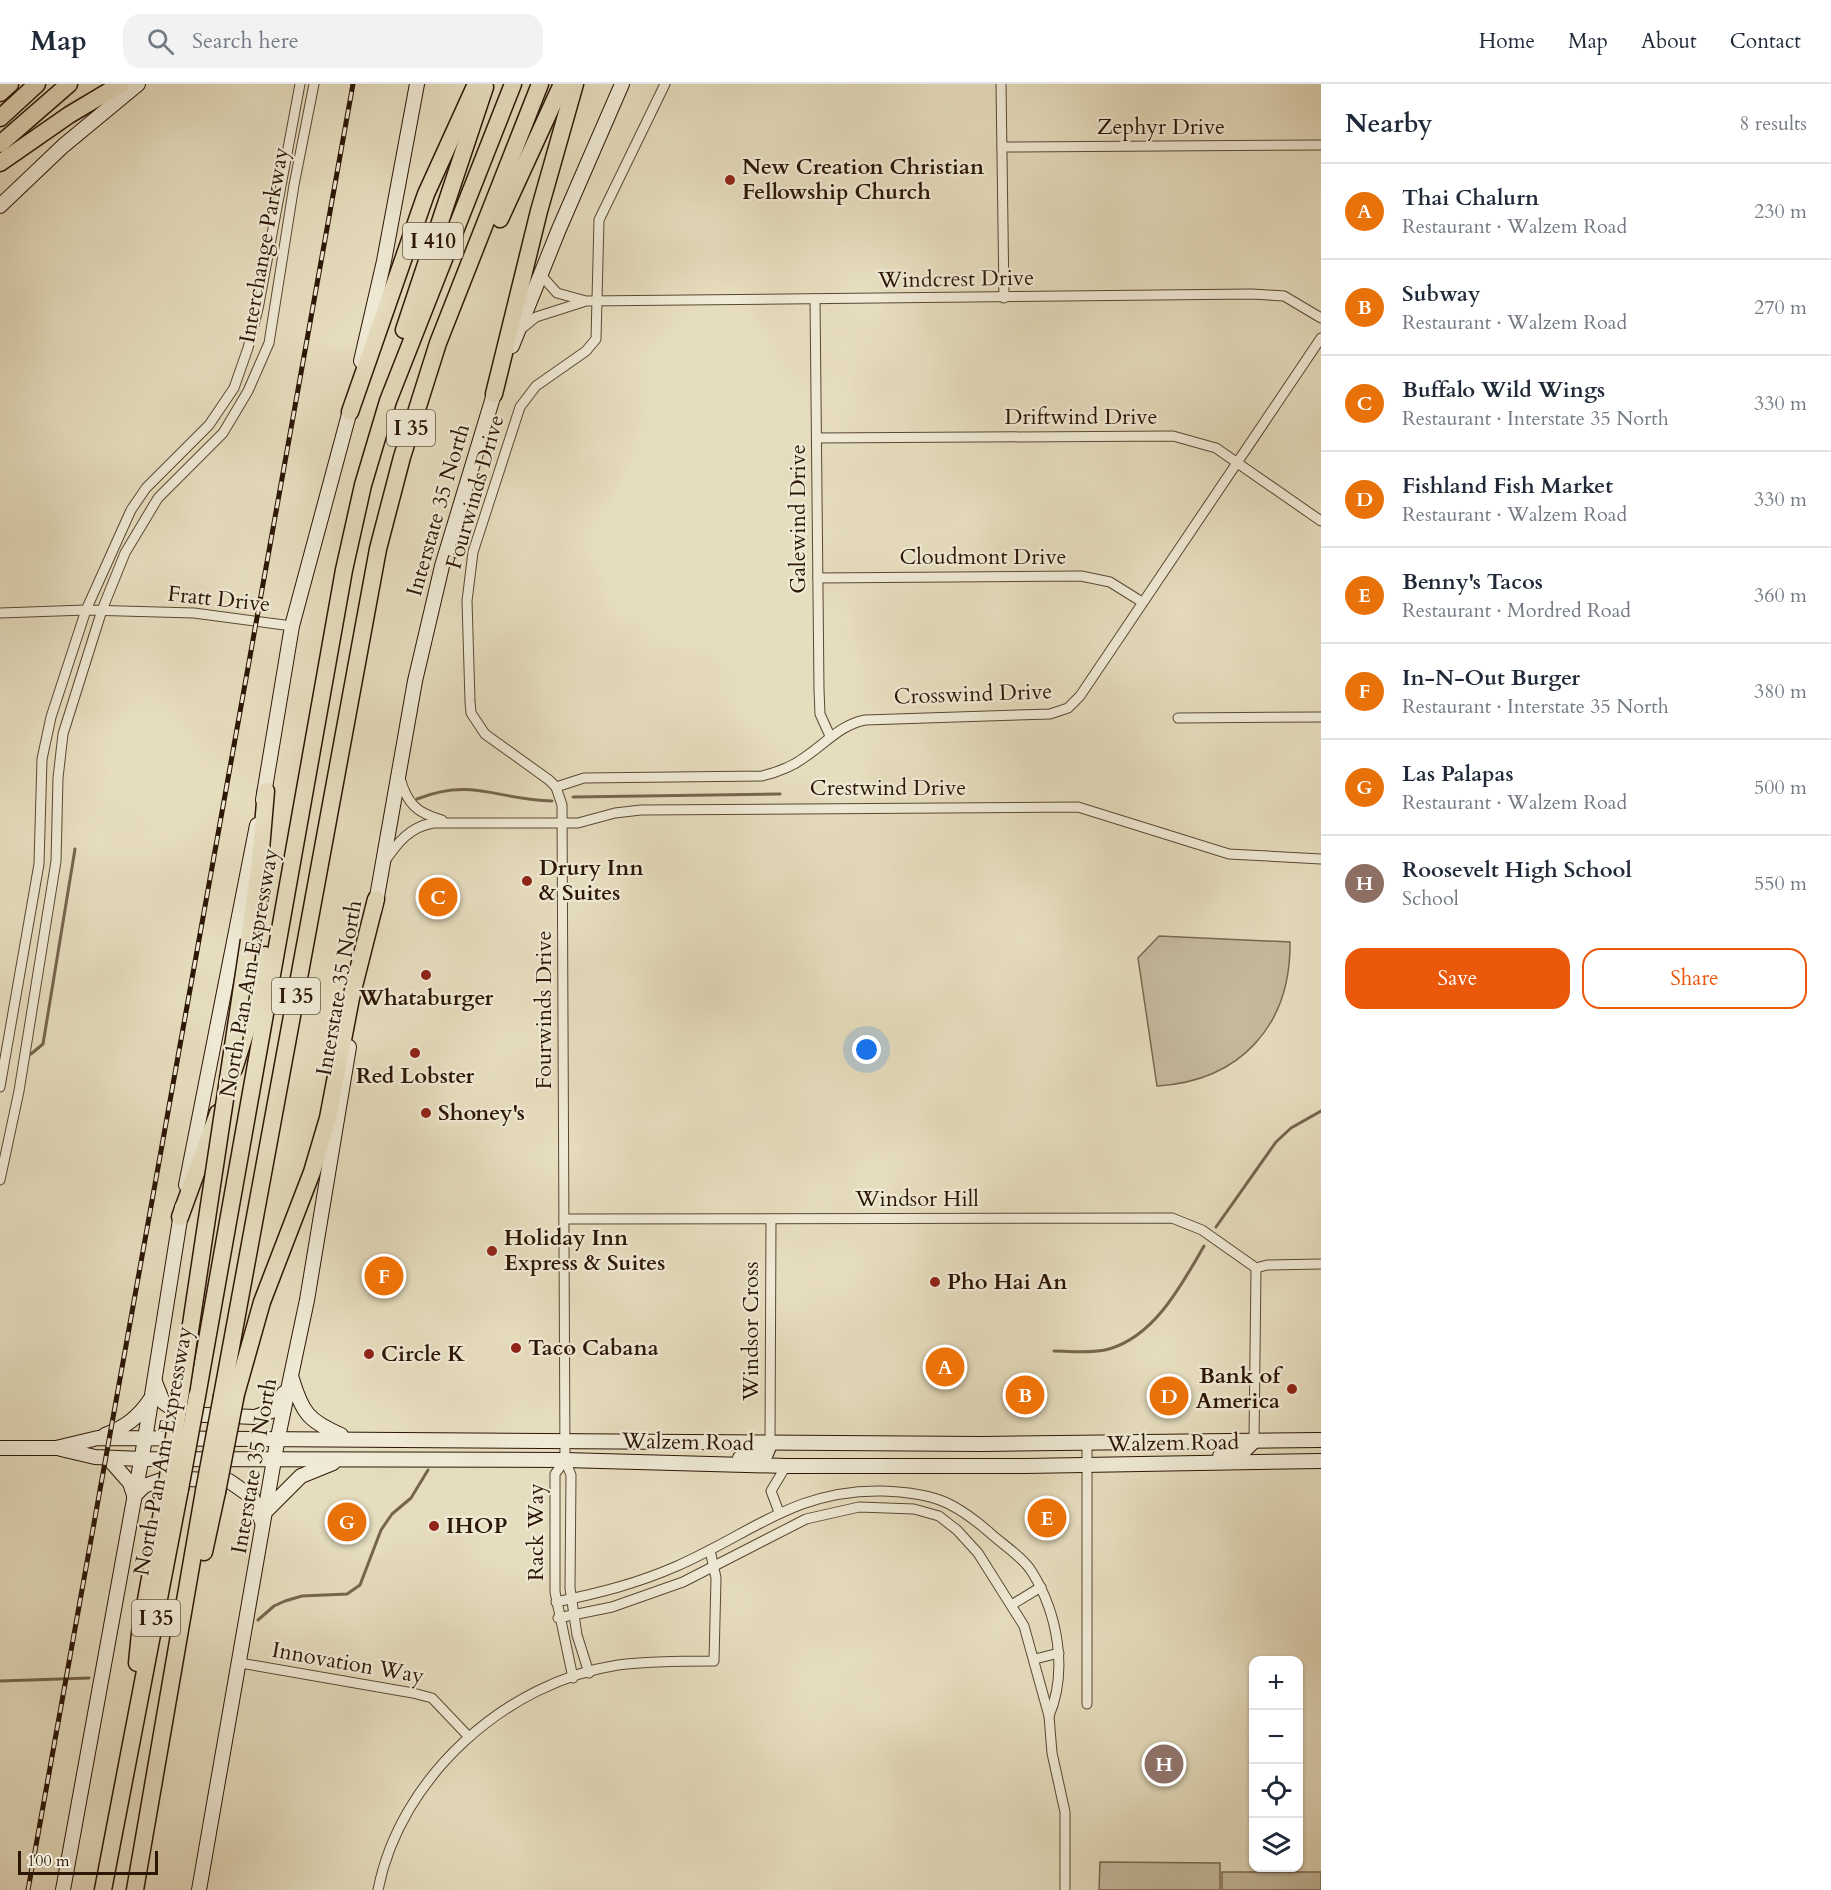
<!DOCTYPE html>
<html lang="en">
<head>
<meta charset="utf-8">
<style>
  body { margin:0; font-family:Cardo,serif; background:#f2f2f3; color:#1f2937 }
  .controls { position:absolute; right:18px; bottom:18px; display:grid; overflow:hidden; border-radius:12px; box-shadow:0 2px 4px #0004 }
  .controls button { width:54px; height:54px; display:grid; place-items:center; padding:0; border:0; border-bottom:2px solid #e0e1e3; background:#fff; color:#1f2937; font:30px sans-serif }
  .scale { position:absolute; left:18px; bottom:15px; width:140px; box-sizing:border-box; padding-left:6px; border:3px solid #2c1605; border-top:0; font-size:16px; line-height:21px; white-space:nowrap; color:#2c1605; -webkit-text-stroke:4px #efe9d5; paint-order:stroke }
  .you { position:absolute; left:867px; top:966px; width:21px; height:21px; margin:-15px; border:4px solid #fff; border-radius:50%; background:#1a73e8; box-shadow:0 0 0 9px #1a73e833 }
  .badge { display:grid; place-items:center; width:39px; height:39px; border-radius:50%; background:#ea580c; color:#fff; font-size:20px; font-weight:700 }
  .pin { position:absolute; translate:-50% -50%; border:3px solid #fff; box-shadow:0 2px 6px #0006 }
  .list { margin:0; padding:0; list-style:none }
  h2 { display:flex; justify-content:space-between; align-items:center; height:78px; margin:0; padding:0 24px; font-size:26px }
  h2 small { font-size:20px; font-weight:400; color:#747a83 }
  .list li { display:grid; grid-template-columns:39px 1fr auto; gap:18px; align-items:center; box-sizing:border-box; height:96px; padding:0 24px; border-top:2px solid #e0e1e3 }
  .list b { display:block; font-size:22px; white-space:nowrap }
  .list p { margin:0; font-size:20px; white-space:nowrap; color:#747a83 }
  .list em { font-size:20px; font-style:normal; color:#747a83 }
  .actions { display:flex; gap:12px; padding:18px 24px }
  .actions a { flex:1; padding:14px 0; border:2px solid #ea580c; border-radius:18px; text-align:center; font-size:21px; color:#ea580c }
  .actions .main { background:#ea580c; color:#fff }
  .icon { flex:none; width:33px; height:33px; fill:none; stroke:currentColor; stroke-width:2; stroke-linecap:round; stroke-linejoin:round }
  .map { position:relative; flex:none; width:1321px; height:1806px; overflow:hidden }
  header { display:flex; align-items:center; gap:36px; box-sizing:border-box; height:84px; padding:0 30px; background:#fff; border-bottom:2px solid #e0e1e3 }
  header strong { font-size:28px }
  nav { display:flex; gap:33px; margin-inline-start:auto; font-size:21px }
  .search { width:420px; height:54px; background:#f2f2f3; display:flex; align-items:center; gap:15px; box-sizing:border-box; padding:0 21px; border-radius:18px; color:#747a83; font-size:22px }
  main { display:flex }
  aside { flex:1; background:#fff }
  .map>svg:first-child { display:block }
  .green { fill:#c6bb9f; stroke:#796852; stroke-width:1.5 }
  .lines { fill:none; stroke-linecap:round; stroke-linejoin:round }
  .stream { stroke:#76654e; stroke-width:3 }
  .street-casing { stroke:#5a4833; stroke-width:11 }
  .secondary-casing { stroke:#2c1605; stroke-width:16 }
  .highway-casing { stroke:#2c1605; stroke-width:19 }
  .street { stroke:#efe9d5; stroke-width:9 }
  .secondary { stroke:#efe9d5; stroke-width:14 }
  .highway { stroke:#e6ddbe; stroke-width:16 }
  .rail-casing { stroke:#2c1605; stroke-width:5 }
  .rail { stroke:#efe9d5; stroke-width:3; stroke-dasharray:9; stroke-linecap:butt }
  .highway-bridge-casing { stroke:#2c1605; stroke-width:19; stroke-linecap:butt }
  .highway-bridge { stroke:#e6ddbe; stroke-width:16 }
  .poi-dot { fill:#8f2418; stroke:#efe9d5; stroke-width:2 }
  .labels { text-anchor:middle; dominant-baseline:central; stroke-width:4.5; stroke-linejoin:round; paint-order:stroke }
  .shield { fill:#efe9d5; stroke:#665543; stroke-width:1.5 }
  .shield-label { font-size:21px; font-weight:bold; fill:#2c1605 }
  .street-label { font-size:22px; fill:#2c1605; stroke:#efe9d5 }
  .poi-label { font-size:22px; font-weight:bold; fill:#2c1605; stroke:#efe9d5; text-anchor:start }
</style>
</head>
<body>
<header>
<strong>Map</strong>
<div class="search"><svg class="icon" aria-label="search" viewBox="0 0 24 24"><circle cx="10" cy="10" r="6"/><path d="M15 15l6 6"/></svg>Search here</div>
<nav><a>Home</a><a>Map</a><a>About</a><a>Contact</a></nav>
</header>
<main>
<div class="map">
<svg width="1321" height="1806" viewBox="0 0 1321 1806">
  <rect width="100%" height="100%" fill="#e6ddbe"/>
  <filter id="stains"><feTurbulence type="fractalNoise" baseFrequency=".00333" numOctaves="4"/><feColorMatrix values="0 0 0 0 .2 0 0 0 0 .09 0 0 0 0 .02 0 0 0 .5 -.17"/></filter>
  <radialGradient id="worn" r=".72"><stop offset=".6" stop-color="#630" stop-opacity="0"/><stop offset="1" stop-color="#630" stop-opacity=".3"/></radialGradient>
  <g class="green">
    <path d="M1159,852L1290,858C1291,942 1240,997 1157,1002L1138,874Z"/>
    <polygon points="1100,1778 1220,1779 1220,1806 1099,1806"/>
    <rect x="1222" y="1788" width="99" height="18"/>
  </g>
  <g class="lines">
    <g class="stream">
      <polyline points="573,713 780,710"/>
      <path d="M417,715C473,693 497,716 552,717"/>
      <polyline points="31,970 43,960 75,765"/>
      <polyline points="1216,1143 1276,1058 1291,1044 1321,1027"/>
      <path d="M1054,1267C1071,1267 1092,1270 1109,1265C1155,1252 1182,1200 1204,1162"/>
      <polyline points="258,1536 274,1522 285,1517 302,1512 347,1510 360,1501 381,1446 392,1430 411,1414 428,1386"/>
      <polyline points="0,1597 89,1594"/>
    </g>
    <defs>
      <g id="street">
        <polyline points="1001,0 1004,214"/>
        <polyline points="1002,63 1321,61"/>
        <polyline points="540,190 557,209 586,217 1252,210 1284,212 1321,234"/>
        <polyline points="815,215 819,606 820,630 830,652"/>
        <polyline points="520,246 536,233 583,218"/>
        <polyline points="817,354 1173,352 1216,364 1321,437"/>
        <polyline points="818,494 1081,492 1110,498 1142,518"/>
        <polyline points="0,529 86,526 194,529 292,542"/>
        <polyline points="1178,634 1321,633"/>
        <path d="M400,694C407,720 417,729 442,736"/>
        <path d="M556,703L584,694L762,692C778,688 792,683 805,673C826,659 840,641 865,636L1050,630L1068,624L1080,612L1321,254"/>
        <path d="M385,777C398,758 410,743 433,739H578L615,729L641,726L1078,723L1229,770L1321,775"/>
        <polyline points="0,1003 39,780 42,675 51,633 86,526 131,426 146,404 209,341 234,304 248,264 258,225 300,0"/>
        <polyline points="0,1096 19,1007 56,777 58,694 63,650 102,526 125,469 158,414 223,349 248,307 269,259 294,101 314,0"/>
        <polyline points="564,1135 1172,1134 1202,1146 1256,1184"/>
        <polyline points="1256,1184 1267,1181 1321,1180"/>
        <polyline points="1254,1357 1256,1184"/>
        <polyline points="1087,1359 1087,1620"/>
        <polyline points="770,1360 771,1135"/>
        <polyline points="565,1376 555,1390 555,1508 573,1594"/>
        <polyline points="779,1428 771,1407 786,1382"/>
        <path d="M556,1518C599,1509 636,1500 677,1482C752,1449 796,1405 883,1407C932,1409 952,1416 989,1448C1003,1461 1023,1473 1032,1488C1058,1530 1068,1587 1049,1632"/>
        <polyline points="1013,1520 1041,1503"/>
        <polyline points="558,1534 612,1523 683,1498 806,1435 859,1423 914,1425 939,1432 957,1446 978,1469 1024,1542 1049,1632 1052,1669 1065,1728 1065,1806"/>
        <polyline points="1035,1575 1059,1569"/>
        <polyline points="240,1579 413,1609 432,1614 469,1653"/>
        <polyline points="589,1589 577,1551 570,1504 571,1391 565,1376 562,721 556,703 549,696 485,650 471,629 470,617 467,517 473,468 520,323 536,302 586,267 596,255 599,136 665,0"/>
        <path d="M378,1806C400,1693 506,1598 618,1581C650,1577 682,1577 714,1577L716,1494L710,1466"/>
      </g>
      <g id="secondary">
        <polyline points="0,122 63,62 138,0"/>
        <polyline points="512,262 559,145 622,0"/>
        <polyline points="361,277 384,177 417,0"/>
        <polyline points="263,716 292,542 352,319"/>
        <polyline points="375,824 415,597 442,482 497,300"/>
        <polyline points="186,1101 257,741"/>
        <path d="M292,1295C302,1328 308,1337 341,1351"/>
        <polyline points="155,1298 163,1318 180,1330 255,1333 272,1327 284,1309"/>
        <path d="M105,1351C125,1343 138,1334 150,1316"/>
        <polyline points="0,1364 56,1364 98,1354 982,1360 1321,1356"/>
        <polyline points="61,1365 95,1373 142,1375 565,1376 786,1382 1025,1382 1321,1377"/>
        <polyline points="1220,1372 1243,1368 1254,1357"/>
        <polyline points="108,1374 130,1399 134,1411"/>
        <polyline points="740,1374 766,1370 770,1360"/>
        <polyline points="134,1412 144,1402 167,1394 229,1397 252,1413 262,1438"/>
        <polyline points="267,1426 301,1392 333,1379"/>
        <polyline points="63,1806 145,1355 182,1123"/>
        <polyline points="199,1806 278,1353 307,1216 349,963"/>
      </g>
      <g id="highway">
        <polyline points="0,9 10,0"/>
        <polyline points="0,34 37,0"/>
        <polyline points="0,60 69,0"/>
        <polyline points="0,79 69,31 121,0"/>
        <polyline points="500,135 562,0"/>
        <polyline points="404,246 485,3"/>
        <polyline points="494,310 539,127 575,0"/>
        <polyline points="350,328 426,110 476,0"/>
        <polyline points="249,856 260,777 266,707"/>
        <polyline points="234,985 252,928 265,871"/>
        <polyline points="180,1133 218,1029"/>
        <polyline points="236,1310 262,1218 312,1088 328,1034 351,914 376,815"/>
        <polyline points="197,1312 344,486 363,401 388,317 513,0"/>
        <polyline points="222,1312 378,465 402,373 438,259 540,0"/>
        <polyline points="204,1468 217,1408"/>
        <polyline points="137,1579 140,1549 166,1406"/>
        <polyline points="103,1806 180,1405"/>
        <polyline points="135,1806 204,1407"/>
      </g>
    </defs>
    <use href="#street" class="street-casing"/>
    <use href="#secondary" class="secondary-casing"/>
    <use href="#highway" class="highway-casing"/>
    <use href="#street" class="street"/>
    <use href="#secondary" class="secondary"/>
    <use href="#highway" class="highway"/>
    <defs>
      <polyline id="rail" points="28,1806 353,0"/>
    </defs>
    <use href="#rail" class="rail-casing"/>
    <use href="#rail" class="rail"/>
    <defs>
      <g id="highway-bridge">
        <polyline points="180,1405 197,1312"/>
        <polyline points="166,1406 249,856"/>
        <polyline points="204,1407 222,1312"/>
        <polyline points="217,1408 236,1310"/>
      </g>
    </defs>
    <use href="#highway-bridge" class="highway-bridge-casing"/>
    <use href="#highway-bridge" class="highway-bridge"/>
  </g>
  <g class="poi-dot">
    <circle cx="730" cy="96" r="6"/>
    <circle cx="527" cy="797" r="6"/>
    <circle cx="426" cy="891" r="6"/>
    <circle cx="415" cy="969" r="6"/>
    <circle cx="426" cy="1029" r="6"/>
    <circle cx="492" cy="1167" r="6"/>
    <circle cx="935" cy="1198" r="6"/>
    <circle cx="516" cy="1264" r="6"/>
    <circle cx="369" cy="1270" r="6"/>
    <circle cx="1292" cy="1305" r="6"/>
    <circle cx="434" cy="1442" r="6"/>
  </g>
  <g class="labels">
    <g class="shield">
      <rect x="403" y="139" width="60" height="36" rx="4.5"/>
      <rect x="387" y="326" width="48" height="36" rx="4.5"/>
      <rect x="272" y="894" width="48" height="36" rx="4.5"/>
      <rect x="132" y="1516" width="48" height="36" rx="4.5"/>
    </g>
    <g class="shield-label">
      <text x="433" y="157">I 410</text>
      <text x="411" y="344">I 35</text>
      <text x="296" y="912">I 35</text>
      <text x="156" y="1534">I 35</text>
    </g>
    <g class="street-label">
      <text x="1161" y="43">Zephyr Drive</text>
      <text transform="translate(264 161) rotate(-80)">Interchange Parkway</text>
      <text transform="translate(956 195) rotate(-1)">Windcrest Drive</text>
      <text x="1081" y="333">Driftwind Drive</text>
      <text transform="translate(475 408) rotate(-74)">Fourwinds Drive</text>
      <text transform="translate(438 426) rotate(-74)">Interstate 35 North</text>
      <text transform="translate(798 435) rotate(-90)">Galewind Drive</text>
      <text x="983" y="473">Cloudmont Drive</text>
      <text transform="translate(219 515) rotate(6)">Fratt Drive</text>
      <text transform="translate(973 610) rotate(-2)">Crosswind Drive</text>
      <text x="888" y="704">Crestwind Drive</text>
      <text transform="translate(249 889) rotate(-80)">North Pan Am Expressway</text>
      <text transform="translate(339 904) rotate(-80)">Interstate 35 North</text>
      <text transform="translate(544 926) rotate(-90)">Fourwinds Drive</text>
      <text x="917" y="1115">Windsor Hill</text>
      <text transform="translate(751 1247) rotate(-90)">Windsor Cross</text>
      <text transform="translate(688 1358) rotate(1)">Walzem Road</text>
      <text transform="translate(1173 1359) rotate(-1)">Walzem Road</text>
      <text transform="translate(163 1367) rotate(-80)">North Pan Am Expressway</text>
      <text transform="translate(254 1382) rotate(-80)">Interstate 35 North</text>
      <text transform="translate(536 1448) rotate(-90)">Rack Way</text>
      <text transform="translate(348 1579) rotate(10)">Innovation Way</text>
    </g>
    <g class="poi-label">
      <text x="742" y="83">New Creation Christian<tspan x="742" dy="25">Fellowship Church</tspan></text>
      <text x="539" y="784">Drury Inn<tspan x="539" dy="25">&amp; Suites</tspan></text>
      <text x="426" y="914" text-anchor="middle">Whataburger</text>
      <text x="415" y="992" text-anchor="middle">Red Lobster</text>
      <text x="438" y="1029">Shoney's</text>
      <text x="504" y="1154">Holiday Inn<tspan x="504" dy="25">Express &amp; Suites</tspan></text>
      <text x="947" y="1198">Pho Hai An</text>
      <text x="528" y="1264">Taco Cabana</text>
      <text x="381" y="1270">Circle K</text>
      <text x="1280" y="1292" text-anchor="end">Bank of<tspan x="1280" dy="25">America</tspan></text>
      <text x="446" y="1442">IHOP</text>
    </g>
  </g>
  <rect width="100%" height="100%" filter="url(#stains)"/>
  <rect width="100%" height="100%" fill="url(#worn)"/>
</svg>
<div class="controls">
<button>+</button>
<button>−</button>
<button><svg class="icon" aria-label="locate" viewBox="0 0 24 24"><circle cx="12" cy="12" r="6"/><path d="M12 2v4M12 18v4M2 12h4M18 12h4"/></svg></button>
<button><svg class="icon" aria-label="layers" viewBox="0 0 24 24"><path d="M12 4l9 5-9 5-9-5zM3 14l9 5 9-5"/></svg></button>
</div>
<div class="scale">100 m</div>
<div class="you"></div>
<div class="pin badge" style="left:945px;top:1283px;background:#e8710a">A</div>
<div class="pin badge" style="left:1025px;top:1311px;background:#e8710a">B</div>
<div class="pin badge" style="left:438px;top:813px;background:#e8710a">C</div>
<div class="pin badge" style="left:1169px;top:1312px;background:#e8710a">D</div>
<div class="pin badge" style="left:1047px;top:1434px;background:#e8710a">E</div>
<div class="pin badge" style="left:384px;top:1192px;background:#e8710a">F</div>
<div class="pin badge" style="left:347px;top:1438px;background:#e8710a">G</div>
<div class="pin badge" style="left:1164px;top:1680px;background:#8d6e63">H</div>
</div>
<aside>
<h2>Nearby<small>8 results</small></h2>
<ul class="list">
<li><span class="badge" style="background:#e8710a">A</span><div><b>Thai Chalurn</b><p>Restaurant · Walzem Road</p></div><em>230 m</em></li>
<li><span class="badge" style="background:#e8710a">B</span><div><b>Subway</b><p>Restaurant · Walzem Road</p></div><em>270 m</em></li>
<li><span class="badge" style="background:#e8710a">C</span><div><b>Buffalo Wild Wings</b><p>Restaurant · Interstate 35 North</p></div><em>330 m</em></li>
<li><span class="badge" style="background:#e8710a">D</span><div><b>Fishland Fish Market</b><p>Restaurant · Walzem Road</p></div><em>330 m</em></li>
<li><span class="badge" style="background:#e8710a">E</span><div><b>Benny's Tacos</b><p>Restaurant · Mordred Road</p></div><em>360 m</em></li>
<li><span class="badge" style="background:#e8710a">F</span><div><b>In-N-Out Burger</b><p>Restaurant · Interstate 35 North</p></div><em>380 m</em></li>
<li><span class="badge" style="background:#e8710a">G</span><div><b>Las Palapas</b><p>Restaurant · Walzem Road</p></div><em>500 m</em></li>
<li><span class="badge" style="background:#8d6e63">H</span><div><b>Roosevelt High School</b><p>School</p></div><em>550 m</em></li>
</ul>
<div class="actions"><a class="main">Save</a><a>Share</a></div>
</aside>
</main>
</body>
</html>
